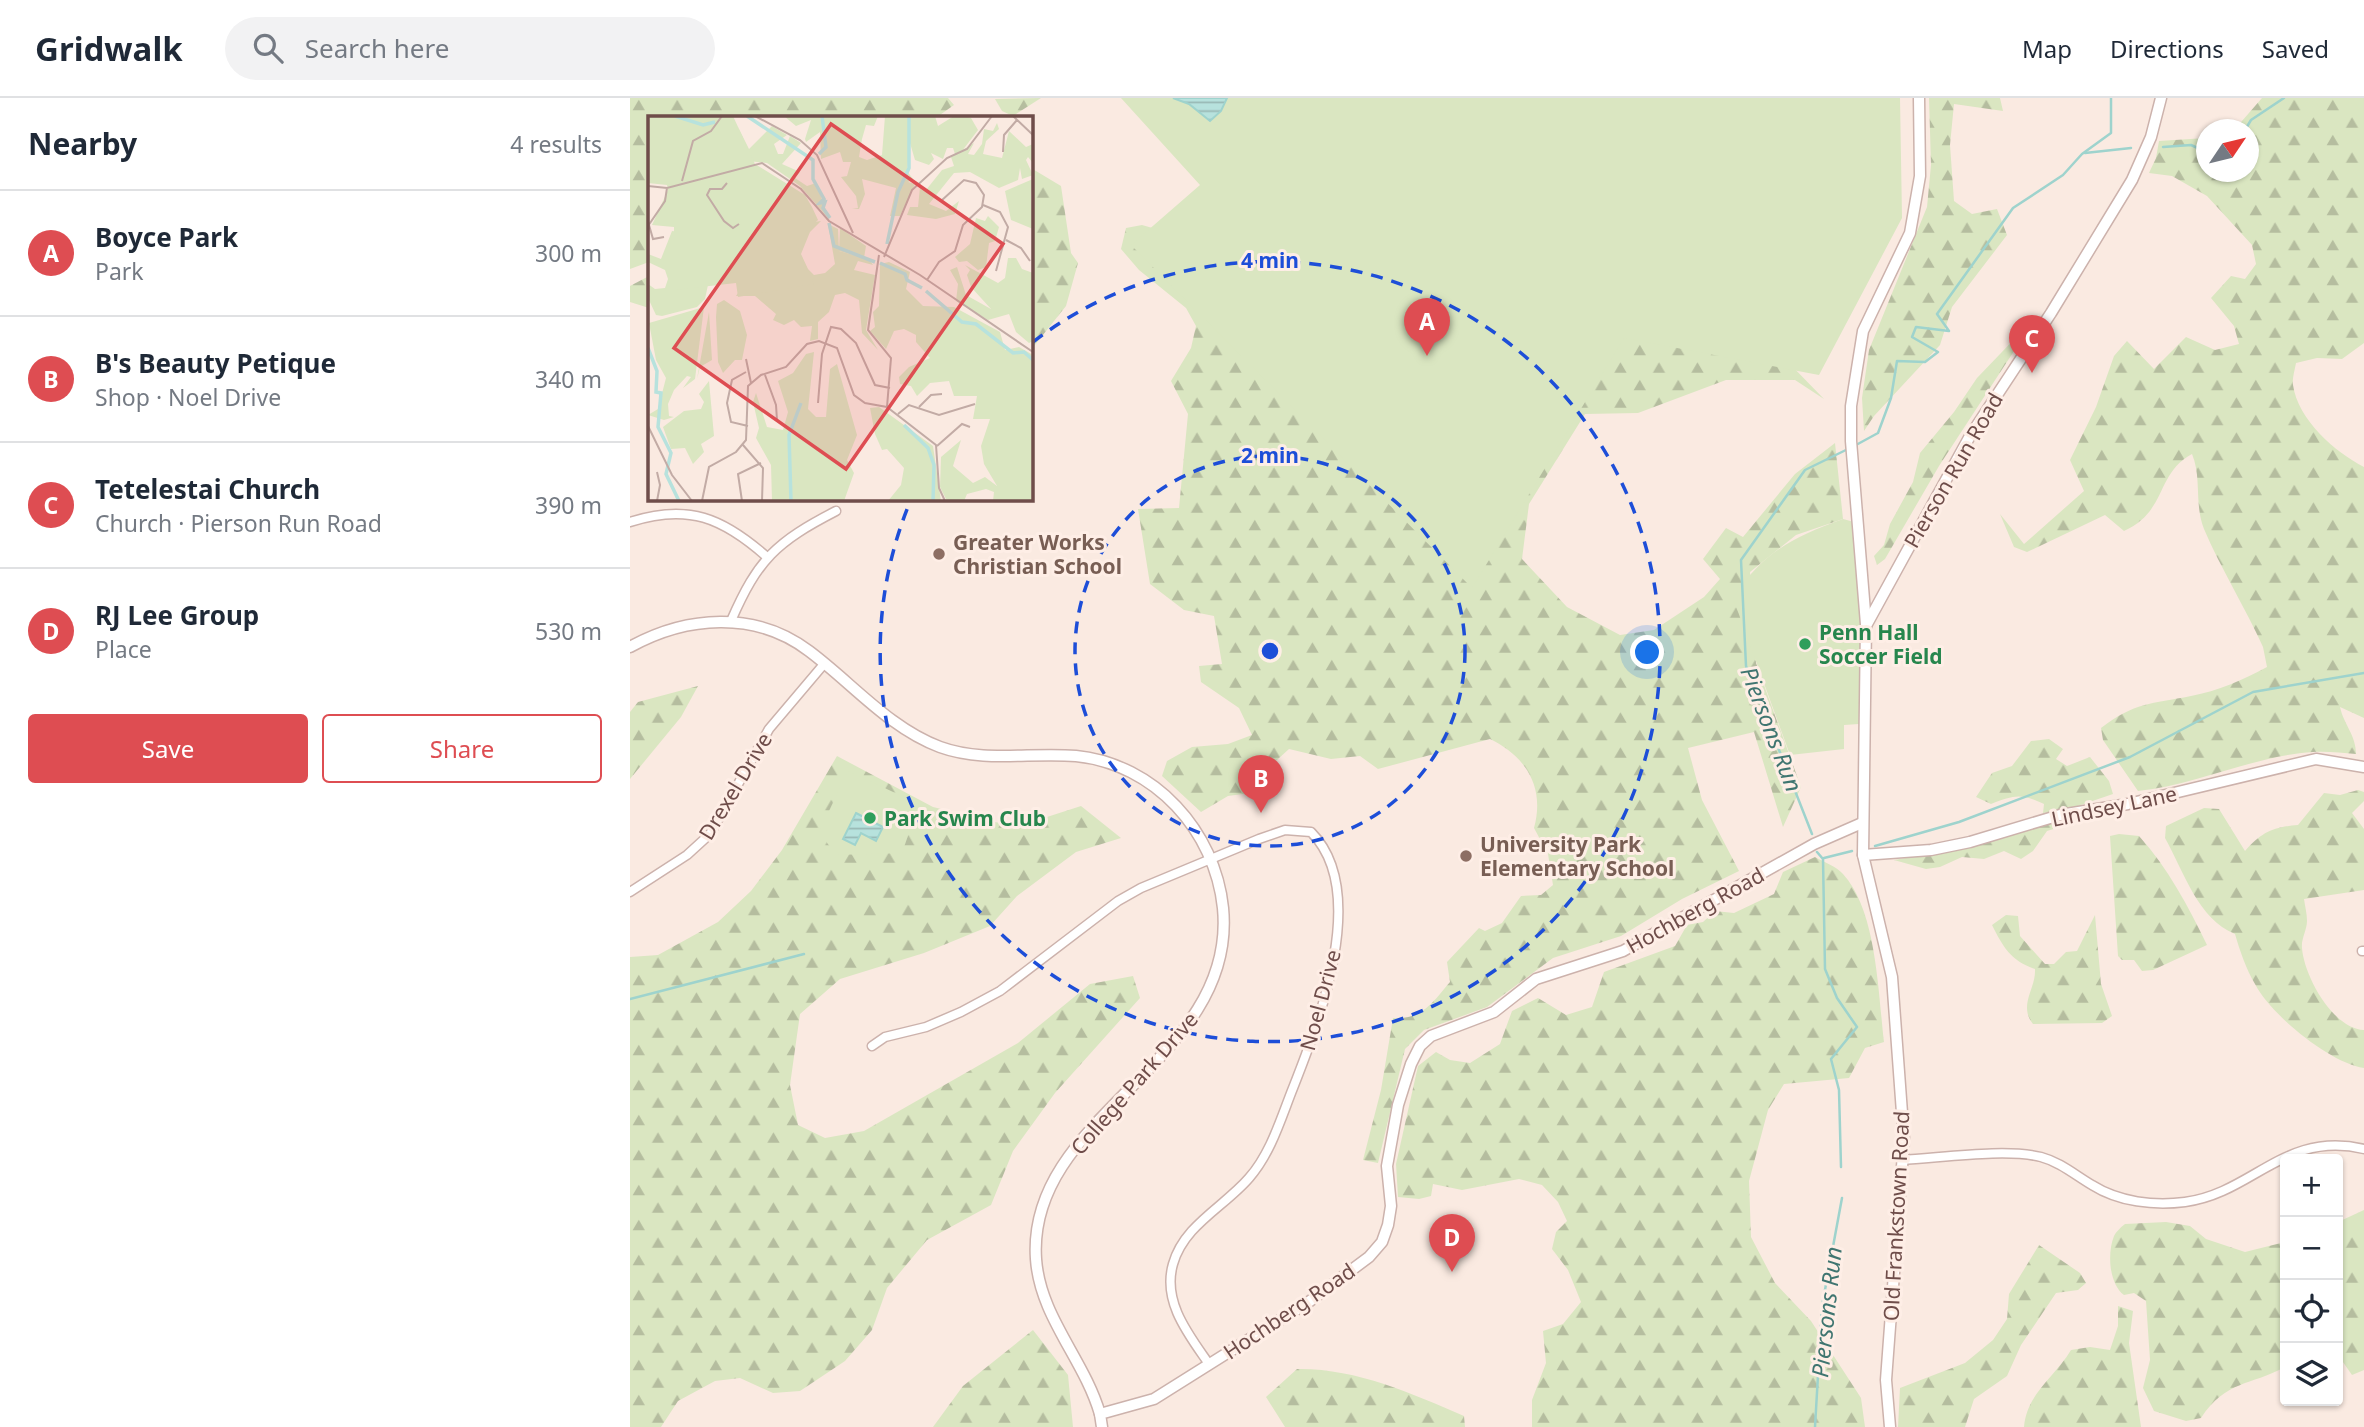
<!DOCTYPE html>
<html lang="en">
<head>
<meta charset="utf-8">
<style>
  body { margin:0; font-family:"Noto Sans",sans-serif; background:#f2f2f3; color:#1f2937 }
  .controls { position:absolute; right:21px; bottom:21px; display:grid; overflow:hidden; border-radius:7px; box-shadow:0 2px 5px #0004 }
  .controls button { width:63px; height:63px; display:grid; place-items:center; padding:0; border:0; border-bottom:2px solid #e0e1e3; background:#fff; color:#1f2937; font:35px sans-serif }
  .compass { position:absolute; left:1566px; top:21px; width:63px; height:63px; border-radius:50%; background:#fff; box-shadow:0 2px 5px #0004; rotate:55deg }
  .you { position:absolute; left:1018px; top:555px; width:24px; height:24px; margin:-18px; border:5px solid #fff; border-radius:50%; background:#1a73e8; box-shadow:0 0 0 10px #1a73e833 }
  .badge { display:grid; place-items:center; width:46px; height:46px; border-radius:50%; background:#de4d52; color:#fff; font-size:23px; font-weight:700 }
  .pin { position:absolute; translate:-50% -58px; filter:drop-shadow(0 2px 4px #0008) }
  .pin::after { content:''; position:absolute; top:37px; width:24px; height:21px; background:inherit; clip-path:polygon(0 0,100% 0,50% 100%) }
  .list { margin:0; padding:0; list-style:none }
  h2 { display:flex; justify-content:space-between; align-items:center; height:91px; margin:0; padding:0 28px; font-size:30px }
  h2 small { font-size:23px; font-weight:400; color:#747a83 }
  .list li { display:grid; grid-template-columns:46px 1fr auto; gap:21px; align-items:center; box-sizing:border-box; height:126px; padding:0 28px; border-top:2px solid #e0e1e3 }
  .list b { display:block; font-size:26px; white-space:nowrap }
  .list p { margin:0; font-size:23px; white-space:nowrap; color:#747a83 }
  .list em { font-size:23px; font-style:normal; color:#747a83 }
  .actions { display:flex; gap:14px; padding:21px 28px }
  .actions a { flex:1; padding:16px 0; border:2px solid #de4d52; border-radius:7px; text-align:center; font-size:24px; color:#de4d52 }
  .actions .main { background:#de4d52; color:#fff }
  .icon { flex:none; width:38px; height:38px; fill:none; stroke:currentColor; stroke-width:2; stroke-linecap:round; stroke-linejoin:round }
  .map { position:relative; flex:none; width:1734px; height:1329px; overflow:hidden }
  header { display:flex; align-items:center; gap:42px; box-sizing:border-box; height:98px; padding:0 35px; background:#fff; border-bottom:2px solid #e0e1e3 }
  header strong { font-size:33px }
  nav { display:flex; gap:38px; margin-inline-start:auto; font-size:24px }
  .search { width:490px; height:63px; background:#f2f2f3; display:flex; align-items:center; gap:18px; box-sizing:border-box; padding:0 24px; border-radius:38px; color:#747a83; font-size:26px }
  main { display:flex }
  aside { flex:1; background:#fff }
  .map>svg:first-child { display:block }
  .forest { fill:url(#forest-firs) }
  .green { fill:#dae6c1 }
  .water { fill:url(#water-rules); stroke:#9ed3cd; stroke-width:2 }
  .lines { fill:none; stroke-linecap:round; stroke-linejoin:round }
  .stream { stroke:#9ed3cd; stroke-width:2.5 }
  .minor-casing { stroke:#ccb2ac; stroke-width:11 }
  .tertiary-casing { stroke:#ccb2ac; stroke-width:13 }
  .minor { stroke:#fff; stroke-width:8 }
  .tertiary { stroke:#fff; stroke-width:10 }
  .ring { fill:none; stroke:#1d4ed8; stroke-width:3.5; stroke-dasharray:12 9 }
  .education-dot { fill:#8d6e63; stroke:#feeee6; stroke-width:2.5 }
  .leisure-dot { fill:#2e9e5b; stroke:#feeee6; stroke-width:2.5 }
  .labels { text-anchor:middle; dominant-baseline:central; stroke-width:6; stroke-linejoin:round; paint-order:stroke }
  .street-label { font-size:21px; fill:#6f4d4a; stroke:#feeee6 }
  .education-label { font-size:21px; font-weight:bold; fill:#785e54; stroke:#feeee6; text-anchor:start }
  .leisure-label { font-size:21px; font-weight:bold; fill:#27864d; stroke:#feeee6; text-anchor:start }
  .water-label { font-size:23px; font-style:italic; fill:#3f7570; stroke:#feeee6 }
  .inset-river { fill:none; stroke:#b7e2dd; stroke-width:3.5 }
  .inset-road { fill:none; stroke:#c2aba5; stroke-width:2 }
  .view { fill:#de4d52; fill-opacity:0.15; stroke:#de4d52; stroke-width:3.5 }
  .inset-edge { fill:none; stroke:#6f4d4a; stroke-width:3.5 }
  .centre { fill:#1d4ed8; stroke:#feeee6; stroke-width:3.5 }
  .ring-label { font-size:21px; text-anchor:middle; font-weight:bold; fill:#1d4ed8; stroke:#feeee6; stroke-width:6; stroke-linejoin:round; paint-order:stroke }
</style>
</head>
<body>
<header>
<strong>Gridwalk</strong>
<div class="search"><svg class="icon" aria-label="search" viewBox="0 0 24 24"><circle cx="10" cy="10" r="6"/><path d="M15 15l6 6"/></svg>Search here</div>
<nav><a>Map</a><a>Directions</a><a>Saved</a></nav>
</header>
<main>
<aside>
<h2>Nearby<small>4 results</small></h2>
<ul class="list">
<li><span class="badge">A</span><div><b>Boyce Park</b><p>Park</p></div><em>300 m</em></li>
<li><span class="badge">B</span><div><b>B's Beauty Petique</b><p>Shop · Noel Drive</p></div><em>340 m</em></li>
<li><span class="badge">C</span><div><b>Tetelestai Church</b><p>Church · Pierson Run Road</p></div><em>390 m</em></li>
<li><span class="badge">D</span><div><b>RJ Lee Group</b><p>Place</p></div><em>530 m</em></li>
</ul>
<div class="actions"><a class="main">Save</a><a>Share</a></div>
</aside>
<div class="map">
<svg width="1734" height="1329" viewBox="0 0 1734 1329">
  <defs>
    <pattern id="forest-firs" width="22" height="20" patternUnits="userSpaceOnUse" patternTransform="scale(1.75)"><rect width="22" height="20" fill="#dae6c1"/><path d="M5 1l3.5 6h-7zM16 11l3.5 6h-7z" fill="#b5bd9f"/></pattern>
    <pattern id="water-rules" width="6" height="5" patternUnits="userSpaceOnUse" patternTransform="scale(1.75)"><rect width="6" height="5" fill="#b7e2dd"/><path d="M0 2.5h6" fill="none" stroke="#99b9b5"/></pattern>
  </defs>
  <rect width="100%" height="100%" fill="#faeae1"/>
  <g class="forest">
    <polygon points="0,0 318,0 324,7 307,19 19,19 19,164 0,171"/>
    <polygon points="411,0 383,18 372,13 365,1"/>
    <path d="M669,0L1088,192L1194,301L1165,282H1096L1008,315L955,316L899,406L892,461L937,509L990,537L1024,532L1074,499L1090,481L1073,461L1096,430L1113,439L1165,376L1205,345L1213,421L1166,437L1120,474L1126,565L1171,689L1153,729L1124,634L1058,650L1072,702L1109,773L1052,801L991,838L923,860L857,909L794,932L775,951L748,1065L733,1062L751,992L763,920C792,922 803,904 820,884L817,864L849,830L855,833L872,825L891,798L911,797L923,787L918,756L904,730C915,690 897,659 860,641L748,671L730,658L701,661L659,651L636,672L620,695L598,698L571,714L532,678L537,663L562,649L598,646L622,637L609,610L571,584L569,568L592,566L584,518L554,512L520,486L508,411L549,410L558,316L541,283L561,250L566,228L556,210L509,172L491,151L496,130L512,127L547,137Z"/>
    <polygon points="1299,0 1370,0 1373,13 1324,6 1320,47 1324,103 1342,116 1367,111 1377,137 1322,209 1310,247 1244,318 1234,333 1232,300 1239,252 1297,109 1301,67"/>
    <path d="M1632,0H1734V245L1712,261L1687,260L1666,265C1665,271 1662,281 1663,287C1668,322 1705,354 1734,369V620L1710,609C1714,627 1726,637 1726,656C1712,655 1697,653 1683,654C1623,658 1567,687 1508,693L1473,642L1471,630C1505,604 1521,606 1561,598C1588,593 1613,582 1637,569L1633,549C1615,509 1591,471 1574,431C1564,406 1572,380 1562,356C1525,376 1538,413 1494,433L1475,417L1397,454L1384,449L1370,416L1394,446L1454,393L1440,362L1466,309L1484,258L1497,243L1524,271L1556,239L1585,252L1609,246L1604,228L1581,200L1601,178L1615,181L1626,166L1622,147L1577,98L1542,78L1519,75L1526,60L1529,43L1576,40V74H1618V32L1605,31Z"/>
    <polygon points="401,70 431,88 441,155 448,165 436,208 401,252"/>
    <polygon points="19,178 19,210 0,204 0,188"/>
    <polygon points="1394,231 1388,247 1309,368 1255,461 1247,467 1244,458 1254,447 1260,426 1283,384 1290,355 1324,314 1347,280"/>
    <polygon points="68,588 51,619 0,681 0,614 8,604"/>
    <path d="M1419,641L1433,651L1426,661L1437,668L1460,659L1479,683L1483,696L1439,711L1413,715L1414,706C1391,695 1384,697 1361,706L1346,699L1362,675L1382,668L1401,643Z"/>
    <polygon points="207,658 303,709 386,729 451,708 491,740 446,754 387,798 360,828 294,855 210,881 170,916 160,987 168,1027 195,1040 234,1033 388,945 460,886 503,878 510,900 425,995 383,1053 361,1107 297,1142 257,1190 242,1232 215,1263 170,1293 143,1295 110,1280 85,1283 48,1303 31,1329 0,1329 0,859 28,857 88,824 121,793 152,752"/>
    <path d="M1728,692L1734,694V703L1722,715L1734,731V792L1674,801C1675,808 1677,816 1677,823C1677,832 1671,841 1672,850C1674,878 1703,931 1734,932V970C1700,965 1641,917 1625,886C1616,871 1610,853 1605,836C1568,821 1554,774 1535,740L1536,728L1574,710L1589,711L1615,753C1632,734 1643,729 1668,727L1694,695L1710,697Z"/>
    <polygon points="1427,722 1443,725 1417,733 1403,753 1391,761 1374,753 1354,761 1332,759 1310,769 1296,771 1264,762 1341,749"/>
    <path d="M1489,736L1509,738C1538,770 1558,808 1577,847L1523,872L1512,873L1504,862H1492L1488,858L1480,738Z"/>
    <path d="M1185,759C1194,764 1207,769 1213,776C1247,813 1248,895 1254,944L1235,950L1219,980L1154,986L1138,1012L1119,1083L1121,1139L1145,1185L1181,1223L1231,1300L1235,1329H902V1302L916,1265L913,1233L933,1226L951,1204L938,1172L922,1151L926,1134L937,1123L928,1104L912,1087L889,1081L832,1092L803,1086L801,1098L789,1101L768,1099L766,1066L788,968L806,954L820,962L840,965L870,946L882,913L908,900L936,917L962,909L974,874L1045,848L1057,827L1073,824L1085,813L1104,815L1144,796L1153,774Z"/>
    <path d="M1376,817L1388,818L1390,838L1415,866H1424L1436,854L1447,853L1465,817L1471,886L1482,918L1472,925L1403,926C1388,907 1406,891 1405,871C1381,863 1373,849 1362,827Z"/>
    <polygon points="1734,1112 1734,1272 1722,1277 1708,1257 1708,1124"/>
    <path d="M1536,1124L1560,1128L1576,1141L1615,1154L1655,1144V1269C1620,1288 1596,1282 1571,1320L1556,1323L1524,1313L1513,1290L1520,1262L1516,1203L1504,1195L1494,1197C1479,1186 1477,1155 1484,1138C1486,1134 1491,1129 1495,1126Z"/>
    <polygon points="1409,1147 1450,1175 1456,1185 1448,1192 1426,1195 1391,1247 1377,1278 1344,1301 1335,1329 1268,1329 1270,1290 1335,1265 1363,1242 1377,1221 1379,1196"/>
    <path d="M1488,1208L1503,1213L1499,1245L1511,1329H1394C1397,1295 1425,1279 1441,1252L1460,1249L1480,1252L1488,1228Z"/>
    <polygon points="403,1232 438,1277 443,1329 303,1329 333,1288"/>
    <path d="M667,1271C725,1270 781,1295 834,1318L835,1329H655L636,1299Z"/>
  </g>
  <g class="green">
    <polygon points="491,0 1270,0 1272,120 1189,277 994,240 842,490 501,147 570,87"/>
    <path d="M1213,421L1224,424L1232,526L1229,626L1214,627V651L1160,657L1103,500C1133,454 1163,439 1213,421Z"/>
    <polygon points="218,673 289,706 272,755 206,757 189,734"/>
  </g>
  <g class="water">
    <polygon points="543,0 597,0 591,13 580,23 559,6"/>
    <polygon points="226,715 253,729 246,743 231,735 225,747 213,741"/>
  </g>
  <g class="lines">
    <g class="stream">
      <polyline points="1615,32 1621,22 1654,0"/>
      <polyline points="1533,49 1561,47 1572,52 1576,49"/>
      <polyline points="1455,55 1501,50"/>
      <polyline points="1226,347 1248,335 1261,300 1267,263 1295,264 1308,254 1282,239 1286,229 1319,233 1307,216 1383,110 1433,77 1452,56 1481,35 1481,0"/>
      <polyline points="1182,736 1116,568 1111,462 1175,372 1220,350"/>
      <polyline points="1245,748 1329,724 1500,659 1623,594 1734,575"/>
      <polyline points="1187,754 1193,761 1195,871 1207,900 1227,929 1201,961 1209,992 1211,1069"/>
      <polyline points="1194,760 1222,753"/>
      <polyline points="0,901 174,856"/>
      <polyline points="1185,1329 1192,1208 1212,1100"/>
    </g>
    <defs>
      <g id="minor">
        <path d="M0,424C58,405 93,420 137,459"/>
        <path d="M101,523C128,461 146,444 206,413"/>
        <polyline points="0,794 57,757 80,736 139,631 194,566"/>
        <polyline points="1732,853 1734,853"/>
        <path d="M242,948L255,939L296,929L331,914L370,893L488,803L511,790L629,741L655,732L681,734C740,793 689,924 663,990C651,1020 641,1055 619,1080C594,1109 554,1127 543,1166C532,1204 559,1237 579,1266"/>
        <path d="M1272,1062C1311,1060 1375,1050 1411,1059C1430,1064 1445,1077 1462,1087C1489,1104 1524,1108 1555,1104C1623,1095 1655,1032 1734,1051"/>
      </g>
      <g id="tertiary">
        <polyline points="1237,526 1340,338 1421,215 1502,82 1521,39 1531,0"/>
        <path d="M0,549C56,518 125,512 179,553C222,585 259,630 310,649C354,665 401,654 446,658C525,666 585,733 593,810C608,964 396,1016 406,1161C410,1219 454,1261 470,1316"/>
        <polyline points="1233,757 1301,752 1340,744 1430,717 1498,706 1686,661 1734,669"/>
        <polyline points="472,1329 470,1316 524,1301 680,1203 739,1159 752,1144 758,1127 761,1108 757,1068 768,1007 781,966 790,948 801,938 864,914 906,881 993,853 1184,746 1232,725"/>
        <polyline points="1260,1329 1256,1282 1274,1042 1262,879 1233,757 1236,526 1221,343 1221,308 1233,233 1280,135 1290,78 1289,0"/>
      </g>
    </defs>
    <use href="#minor" class="minor-casing"/>
    <use href="#tertiary" class="tertiary-casing"/>
    <use href="#minor" class="minor"/>
    <use href="#tertiary" class="tertiary"/>
  </g>
  <g class="ring">
    <circle cx="640" cy="553" r="195"/>
    <path d="M403 244A390 390 0 1 1 280 404"/>
  </g>
  <g class="education-dot">
    <circle cx="309" cy="456" r="7"/>
    <circle cx="836" cy="758" r="7"/>
  </g>
  <g class="leisure-dot">
    <circle cx="1175" cy="546" r="7"/>
    <circle cx="240" cy="720" r="7"/>
  </g>
  <g class="labels">
    <g class="street-label">
      <text transform="translate(1323 372) rotate(-60)">Pierson Run Road</text>
      <text transform="translate(105 688) rotate(-59)">Drexel Drive</text>
      <text transform="translate(1484 708) rotate(-12)">Lindsey Lane</text>
      <text transform="translate(1065 812) rotate(-29)">Hochberg Road</text>
      <text transform="translate(690 902) rotate(-75)">Noel Drive</text>
      <text transform="translate(504 985) rotate(-49)">College Park Drive</text>
      <text transform="translate(1266 1118) rotate(-87)">Old Frankstown Road</text>
      <text transform="translate(659 1213) rotate(-34)">Hochberg Road</text>
    </g>
    <g class="education-label">
      <text x="323" y="444">Greater Works<tspan x="323" dy="24">Christian School</tspan></text>
      <text x="850" y="746">University Park<tspan x="850" dy="24">Elementary School</tspan></text>
    </g>
    <g class="leisure-label">
      <text x="1189" y="534">Penn Hall<tspan x="1189" dy="24">Soccer Field</tspan></text>
      <text x="254" y="720">Park Swim Club</text>
    </g>
    <g class="water-label">
      <text transform="translate(1142 631) rotate(69)">Piersons Run</text>
      <text transform="translate(1196 1214) rotate(-84)">Piersons Run</text>
    </g>
  </g>
  <g transform="translate(18 18)">
    <rect width="385" height="385" fill="#faeae1"/>
    <path d="M136,0H230L226,10L218,9L214,23L211,41L219,44L234,39L237,0H287L290,10L306,0H316L323,2L330,14L314,35L307,38L305,32H299L295,43L283,37L286,43L281,49L267,44L262,27L259,55L265,63L260,66L267,68L252,100H242L248,72L214,63L217,78L211,93H204L210,92L208,80L193,61L199,60L203,46H195L192,36L173,43L172,16L158,26L157,23L163,4L148,10ZM349,7L351,13L338,25L335,38L354,42L361,15L378,31L385,28V47L380,41L378,44L385,59L374,63L372,52L370,64L351,72L322,56L306,57L281,88L298,95L311,85L307,98L288,103L259,99L262,91H270L272,71L278,74L294,54L306,50L303,41L326,27L320,38L326,39L334,28L336,13L345,15ZM124,10L139,19L126,28L130,38H135L142,20L153,27L134,48L152,56L147,62L159,70L168,67L181,103L152,70L119,47L100,45L90,11L101,33ZM385,63L383,79L385,113L363,104L357,75ZM340,100L351,111L347,125L341,127L338,151L330,154L319,145L311,146L307,141L322,128L328,102L337,105ZM173,105L162,116L153,138L160,153L166,159L177,157L187,148L180,108L190,113L191,135L221,143L225,149L210,145L206,154L227,159L218,214L230,234L214,217L211,184L197,177L187,179L181,196L170,206V223L162,225L164,210L153,211L146,204L136,209L125,204L128,198L107,180H88L133,111ZM24,115L60,119L61,164L57,183L49,191L14,200L8,199L0,182V168L7,173L17,172L20,163L17,154L0,146V138L13,143ZM360,142H368L374,153L385,157V225L381,227L368,216L361,198L340,204L308,185L310,168L302,154L309,151L318,179L343,193L323,171L319,159L322,154L317,149L350,167L357,162ZM241,146L262,156L258,173L275,190L306,191L352,216L357,234L371,231L385,239V385H345L346,376L338,373L319,378L316,385H299L292,371L293,341L313,324L305,350L325,367L337,361L349,370L336,348L333,330L342,303H325L329,280H306L301,265L282,267L269,280L263,270L252,268L251,261L261,251L282,242L268,226V219L256,213L246,215L238,233L222,215L227,211L225,196L231,190L232,148ZM76,184L92,195L99,219L94,244H87L75,257L70,246L68,201L69,188ZM56,191L47,263L35,272L43,261L39,260L26,274L20,288L21,300L26,301L16,304L0,299L10,293L18,262L8,244L1,207ZM61,196L64,244L52,251L49,263ZM166,236L160,293L168,301H178L182,253L189,248L209,319L199,344L206,357L196,385H124L123,349L108,322L111,312L105,286L108,277L119,311L135,314L140,296L130,265L145,257L158,238ZM61,265L66,320L53,328L56,336L45,348L37,332L23,333L15,311L36,295L53,293L56,286L51,278ZM231,291L285,330L293,385H240L253,369L256,352L239,333L234,334L227,318L222,292Z" fill="#dae6c1"/>
    <path d="M0,0H85L107,48L157,79L164,91L170,104L147,126L166,168L90,181L88,167L26,174V111L4,109L20,74L19,69L0,67ZM192,112L218,130L216,142L191,135Z" fill="#dae6c1"/>
    <path class="inset-river" d="M27,0L55,9L67,6M99,0L165,44V63L176,83L172,87L177,86L175,92L182,102M171,38L178,31L174,0M181,107L186,130L227,146M239,128L250,76L261,52V0M232,147L257,158L259,164L274,172M278,175L314,206L328,208L365,237L376,236L385,244M0,232L9,255L8,276L13,277L10,311L23,337L18,358L31,385M256,309L280,332L286,349L285,385M143,385L141,319L153,287"/>
    <path class="inset-road" d="M107,0L152,24L169,39L205,117M365,0L385,19M355,36L356,19L369,4M34,65L45,25L63,15L74,0M79,67L74,73H62L59,79L76,105L85,112L91,108M0,70L19,72L114,47L153,73L181,105L272,159L385,236M335,89L352,96L360,111L348,155M1,109L5,123L16,121M0,110L17,85L19,72M358,124L373,132L382,145M231,139L220,214L243,242L239,291L288,329L291,372L297,385M236,141L264,74L299,42L319,33L344,0M279,164L291,146L307,135L315,109L334,91L336,79L328,67L316,64L293,85M98,243L103,267M98,256L84,264L79,287L83,306L100,310M117,259L128,289L129,304M170,287L174,238L183,211L193,213L208,227L227,269L242,272M271,291L283,279L294,278M250,298L261,289L291,299L327,288M0,310L24,359L44,385M95,329L115,352L114,385M289,330L314,308L322,311M9,385L12,369L9,356M54,385L61,351L88,336L98,324L100,270L113,259L138,251L159,228L171,225L189,232L206,279L217,287L239,291M94,385L90,358L113,347"/>
    <path class="view" d="M183,8L355,128L198,353L26,232Z"/>
    <rect width="385" height="385" class="inset-edge"/>
  </g>
  <circle cx="640" cy="553" r="10" class="centre"/>
  <g class="ring-label">
    <text x="640" y="170">4 min</text>
    <text x="640" y="365">2 min</text>
  </g>
</svg>
<div class="controls">
<button>+</button>
<button>−</button>
<button><svg class="icon" aria-label="locate" viewBox="0 0 24 24"><circle cx="12" cy="12" r="6"/><path d="M12 2v4M12 18v4M2 12h4M18 12h4"/></svg></button>
<button><svg class="icon" aria-label="layers" viewBox="0 0 24 24"><path d="M12 4l9 5-9 5-9-5zM3 14l9 5 9-5"/></svg></button>
</div>
<svg class="compass" viewBox="-18 -18 36 36"><path d="M0-13l5 13h-10z" fill="#e53935"/><path d="M0 13l5-13h-10z" fill="#747a83"/></svg>
<div class="you"></div>
<div class="pin badge" style="left:797px;top:258px">A</div>
<div class="pin badge" style="left:631px;top:715px">B</div>
<div class="pin badge" style="left:1402px;top:275px">C</div>
<div class="pin badge" style="left:822px;top:1174px">D</div>
</div>
</main>
</body>
</html>
